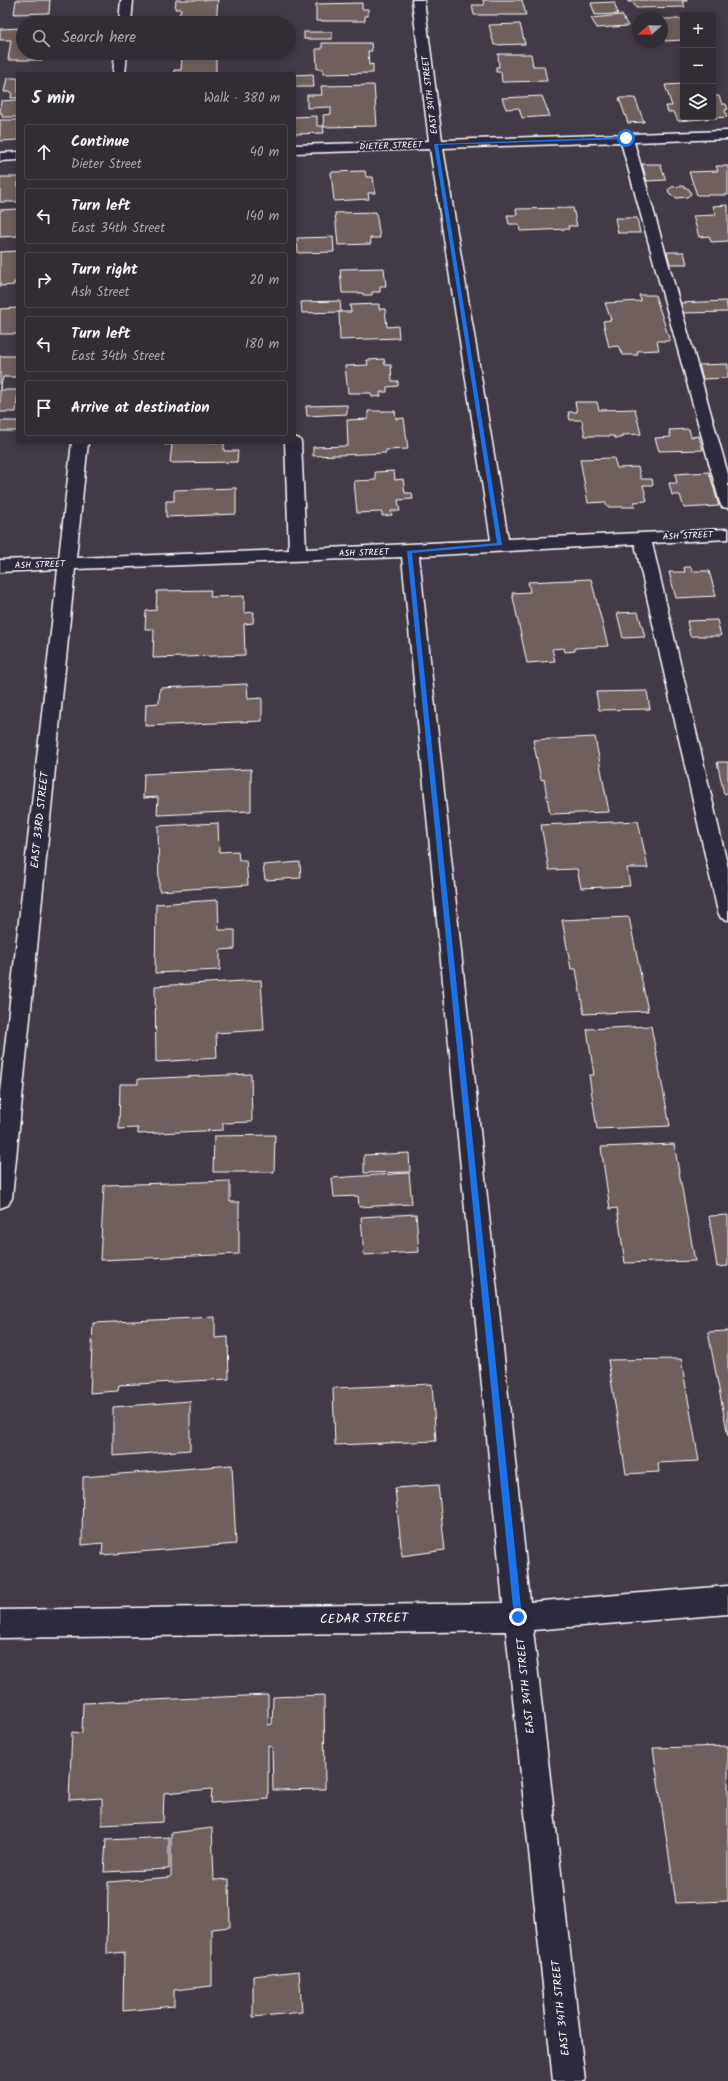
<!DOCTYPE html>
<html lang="en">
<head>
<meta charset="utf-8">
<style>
  body { margin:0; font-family:Kalam,sans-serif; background:#3a343d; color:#f1f3f6 }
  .controls { position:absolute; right:12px; top:12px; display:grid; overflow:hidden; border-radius:4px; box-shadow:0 2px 10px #0003 }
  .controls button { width:36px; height:36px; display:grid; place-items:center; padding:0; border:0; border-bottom:1px solid #4d4850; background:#322c35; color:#f1f3f6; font:20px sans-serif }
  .compass { position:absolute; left:632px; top:12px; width:36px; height:36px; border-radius:50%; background:#322c35; box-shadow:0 2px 10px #0003; rotate:250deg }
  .stop { position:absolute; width:12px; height:12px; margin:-9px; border:3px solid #1a73e8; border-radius:50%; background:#fff }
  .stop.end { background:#1a73e8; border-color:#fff; box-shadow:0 1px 4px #0008 }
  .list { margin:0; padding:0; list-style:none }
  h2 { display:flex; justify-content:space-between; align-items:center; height:52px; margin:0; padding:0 16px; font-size:17px }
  h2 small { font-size:13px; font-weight:400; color:#a8a7ad }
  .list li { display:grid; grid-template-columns:26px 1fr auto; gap:12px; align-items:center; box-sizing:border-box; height:56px; margin:0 8px 8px; padding:0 8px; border:1px solid #4d4850; border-radius:4px }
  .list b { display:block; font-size:15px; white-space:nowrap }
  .list p { margin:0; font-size:13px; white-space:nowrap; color:#a8a7ad }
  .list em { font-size:13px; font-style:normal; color:#a8a7ad }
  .icon { flex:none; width:22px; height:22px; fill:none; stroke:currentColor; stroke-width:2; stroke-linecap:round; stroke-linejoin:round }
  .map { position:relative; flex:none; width:728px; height:2081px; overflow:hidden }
  .search { position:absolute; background:#322c35; box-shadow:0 2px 10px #0003; left:16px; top:16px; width:280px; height:44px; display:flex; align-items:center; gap:10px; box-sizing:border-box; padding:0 14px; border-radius:22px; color:#a8a7ad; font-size:15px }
  .panel { position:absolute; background:#322c35; box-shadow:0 2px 10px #0003; left:16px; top:72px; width:280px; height:372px; border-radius:4px }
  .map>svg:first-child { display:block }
  .building { fill:#6f605d; stroke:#fff }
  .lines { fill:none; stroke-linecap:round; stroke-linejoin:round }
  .minor-casing { stroke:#fff; stroke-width:3 }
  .minor { fill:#2f2a3d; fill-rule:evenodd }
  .route { fill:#1a73e8 }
  .labels { text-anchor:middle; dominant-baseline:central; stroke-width:4; stroke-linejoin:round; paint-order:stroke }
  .far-street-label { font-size:9px; fill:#fff; stroke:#2f2a3d }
  .street-label { font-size:11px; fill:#fff; stroke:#2f2a3d }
  .near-street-label { font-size:13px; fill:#fff; stroke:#2f2a3d }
</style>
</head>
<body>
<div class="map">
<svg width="728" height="2081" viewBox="0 0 728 2081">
  <rect width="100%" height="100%" fill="#423a47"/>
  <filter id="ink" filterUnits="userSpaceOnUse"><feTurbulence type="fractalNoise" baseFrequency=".025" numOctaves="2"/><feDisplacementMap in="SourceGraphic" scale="8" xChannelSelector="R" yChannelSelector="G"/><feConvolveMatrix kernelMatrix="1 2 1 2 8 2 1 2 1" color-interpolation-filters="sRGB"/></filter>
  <g filter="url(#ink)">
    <g class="building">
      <polygon points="16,0 50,0 49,13 14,14"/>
      <polygon points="176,0 218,0 216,23 173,23 174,16 179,16 181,9 175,9"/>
      <polygon points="483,0 522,0 526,15 474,15 472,5 484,5"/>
      <polygon points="628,0 687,0 687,1 682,1 685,7 636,8 633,2 628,2"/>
      <polygon points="614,2 618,14 595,15 591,3"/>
      <polygon points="362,3 362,9 368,9 368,16 365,16 365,21 316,21 316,4"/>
      <polygon points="622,15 628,26 597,28 591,18"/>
      <polygon points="662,19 683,19 683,40 665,41 662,32"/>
      <polygon points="520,24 525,44 494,45 489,25"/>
      <polygon points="23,28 23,53 43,53 42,60 8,60 11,40 0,40 0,29"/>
      <rect x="304" y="32" width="28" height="7"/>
      <polygon points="322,43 371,43 372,51 368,51 369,65 373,64 373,73 323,74 323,69 317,69 316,49 322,49"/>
      <polygon points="498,54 531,54 533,66 544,66 547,81 502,82 501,72 496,72 496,67 499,67"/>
      <polygon points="216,56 216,74 174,74 174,70 181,70 182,57"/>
      <polygon points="313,74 314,87 294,87 294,75"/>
      <polygon points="7,78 18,78 18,98 11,98 12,92 4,92"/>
      <polygon points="683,84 683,117 713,117 713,96 719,96 722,104 726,104 728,109 725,110 727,117 678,121 674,112 668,112 666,106 672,106 665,85"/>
      <polygon points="374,85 377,126 324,127 323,115 331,114 331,107 307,108 307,95 322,95 321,86"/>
      <polygon points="542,96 550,116 522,118 519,108 506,109 502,98"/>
      <polygon points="619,98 635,98 644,122 628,123"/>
      <polygon points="18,100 18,117 2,117 2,113 0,113 1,101"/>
      <polygon points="317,116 317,126 323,126 324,133 294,134 294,117"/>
      <polygon points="0,120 18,120 18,140 0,141"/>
      <polygon points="642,164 660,164 666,180 647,181"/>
      <polygon points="716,166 728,166 728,195 697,195 689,172 718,171"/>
      <polygon points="365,171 366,177 373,177 375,193 368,193 369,199 334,201 331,172"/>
      <rect x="0" y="177" width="18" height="25"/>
      <polygon points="682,186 689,189 691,194 687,197 677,198 670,195 668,190 672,187"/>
      <polygon points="728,205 728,241 711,242 709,236 699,237 693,216 716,215 713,206"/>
      <polygon points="573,208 577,226 568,226 569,229 520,231 519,224 509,224 507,215 517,215 516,209"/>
      <polygon points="18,209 18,236 0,237 0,210"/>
      <polygon points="376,212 380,238 370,238 371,244 338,245 335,213"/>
      <polygon points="615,218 637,218 640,233 618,233"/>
      <polygon points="333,237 334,252 298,253 297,238"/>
      <polygon points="18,251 18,282 14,282 14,285 0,286 0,252"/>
      <polygon points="667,252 684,252 687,264 670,264"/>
      <polygon points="384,268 386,286 380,286 380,292 372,292 372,295 363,295 363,293 342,293 340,269"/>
      <polygon points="639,295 655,295 670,341 657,341 659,350 637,351 638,355 623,355 618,346 609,347 603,321 611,320 605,303 641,301"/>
      <polygon points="340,301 341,312 302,313 301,302"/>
      <polygon points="726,301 728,312 682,313 679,303"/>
      <polygon points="379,304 379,309 385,309 387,327 398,326 399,338 340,340 339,312 351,312 350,305"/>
      <polygon points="18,308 18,334 0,334 0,309"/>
      <polygon points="0,356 18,356 18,377 3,377 0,390 18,390 16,412 0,412"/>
      <polygon points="384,359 385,365 391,365 392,381 398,381 398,386 387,387 387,392 380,392 381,396 372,397 371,393 348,393 345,366 368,365 367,360"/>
      <polygon points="728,364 728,378 703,379 699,365"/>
      <polygon points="575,402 597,402 599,410 635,409 641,434 621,435 622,438 615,438 614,436 585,436 582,420 570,420 568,412 577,412"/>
      <polygon points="347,405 347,414 307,416 306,406"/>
      <polygon points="368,411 395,411 396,419 404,418 408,449 386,450 386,453 313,456 313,447 348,446 347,420 368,419"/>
      <rect x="0" y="421" width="18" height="10"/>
      <polygon points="689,429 691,437 699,436 703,450 659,451 655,438 671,437 669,430"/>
      <polygon points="166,442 224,442 224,451 238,451 237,462 170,463 172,444 165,445"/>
      <polygon points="614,458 617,468 638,467 641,479 652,479 653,485 643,485 647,501 634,502 635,507 607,507 605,502 588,503 580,459"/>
      <polygon points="394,471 395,480 403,479 405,493 412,493 413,499 398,500 400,511 391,511 392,515 382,516 382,512 357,513 354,481 376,480 375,472"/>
      <polygon points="709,472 719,506 684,508 680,495 672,495 669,483 677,483 675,474"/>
      <polygon points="236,488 236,514 166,517 166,501 174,501 174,490"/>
      <polygon points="684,567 691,567 692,571 709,571 716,596 676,598 669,572 685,572"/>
      <polygon points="591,579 608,646 575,648 575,651 565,652 564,648 552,649 555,661 527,663 512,593 530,592 528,582"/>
      <polygon points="211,590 210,597 244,596 244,613 254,612 253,623 244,624 245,655 153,658 154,629 145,629 146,611 156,610 157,591"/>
      <polygon points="638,612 645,637 623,638 617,613"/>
      <polygon points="717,620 721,636 690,636 687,621"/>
      <polygon points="247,684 248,699 262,698 262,721 145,726 146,704 159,703 160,688"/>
      <polygon points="647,691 650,709 599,710 596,692"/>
      <polygon points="595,737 609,812 550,814 544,779 541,780 533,740"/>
      <polygon points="717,762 728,762 728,793 724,794"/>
      <polygon points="251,769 251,811 157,815 158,797 143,798 144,774"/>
      <polygon points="638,821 648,868 627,868 630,886 581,888 577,869 549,870 541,825"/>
      <polygon points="218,823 219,852 238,851 239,860 246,860 248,885 159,891 158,826"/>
      <polygon points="300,862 301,878 265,880 263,865"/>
      <polygon points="218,900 219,930 235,930 235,949 220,950 220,970 155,973 156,904"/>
      <polygon points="629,917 648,1011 584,1014 576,969 571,969 562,920"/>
      <polygon points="261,980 264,1030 216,1033 217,1058 156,1062 155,986"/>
      <polygon points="651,1026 670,1126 597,1129 589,1075 594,1075 587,1029"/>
      <polygon points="251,1074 252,1122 223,1123 223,1130 138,1134 138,1128 119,1129 120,1084 138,1084 138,1079"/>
      <polygon points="275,1135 274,1172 213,1172 214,1136"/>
      <polygon points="674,1144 695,1261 625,1263 617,1208 610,1209 601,1147"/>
      <polygon points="409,1153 410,1172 364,1173 364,1155"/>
      <polygon points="409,1173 412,1204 359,1207 358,1196 334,1197 332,1178"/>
      <polygon points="230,1181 230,1202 239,1202 239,1254 100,1260 104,1185"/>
      <polygon points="416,1214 419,1252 364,1255 361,1217"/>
      <polygon points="728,1215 728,1266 717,1267 709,1216"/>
      <polygon points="215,1317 215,1338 228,1337 229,1379 119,1385 118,1391 90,1393 93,1323"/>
      <polygon points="728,1331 728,1436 708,1332"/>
      <polygon points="681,1359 699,1461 658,1463 659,1472 626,1474 608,1360"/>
      <polygon points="432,1384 436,1441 335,1445 333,1388"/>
      <polygon points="190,1401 190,1450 113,1456 113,1407"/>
      <polygon points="232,1465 236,1544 102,1555 103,1543 82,1545 83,1477"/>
      <polygon points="438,1485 445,1550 402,1556 395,1488"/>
      <polygon points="268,1695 268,1725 272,1724 273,1697 324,1695 325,1789 273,1790 272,1747 268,1746 268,1799 211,1803 212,1789 164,1793 163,1822 102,1825 102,1798 69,1800 72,1732 82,1733 83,1703"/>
      <polygon points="728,1746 728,1901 676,1903 653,1748"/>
      <polygon points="212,1828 214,1880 229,1879 230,1927 212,1929 212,1986 174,1990 174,2006 123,2011 124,1952 107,1954 108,1882 171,1877 171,1833"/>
      <polygon points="169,1837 169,1869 104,1872 106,1840"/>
      <polygon points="299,1971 302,2012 253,2017 253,1976"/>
    </g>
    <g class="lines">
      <defs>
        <g id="minor">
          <polygon points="121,0 133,0 131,23 119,23"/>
          <polygon points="412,0 424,0 442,140 728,131 728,139 634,142 728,474 728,508 722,507 720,503 621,142 443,148 508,539 728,529 728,539 652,543 728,868 728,920 721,918 718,912 635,544 419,556 530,1602 728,1586 728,1614 533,1630 585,2081 553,2081 506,1631 0,1638 0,1610 503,1603 402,557 75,569 12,1198 8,1205 0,1208 0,1092 58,569 0,572 0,560 59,558 72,442 88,442 76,558 289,550 285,442 294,442 294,437 299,439 301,442 306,549 491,540 430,149 294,153 294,145 429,141"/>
          <polygon points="115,53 127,53 125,74 113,74"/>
          <polygon points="18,152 18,160 0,161 0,153"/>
        </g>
      </defs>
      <use href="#minor" class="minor-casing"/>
      <use href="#minor" class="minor"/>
    </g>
  </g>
  <polygon class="route" points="626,137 627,139 438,145 502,545 412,553 522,1617 518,1621 514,1617 407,551 497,543 434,144"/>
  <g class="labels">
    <g class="far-street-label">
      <text transform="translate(430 95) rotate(-97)">EAST 34TH STREET</text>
      <text transform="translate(391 146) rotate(-2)">DIETER STREET</text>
      <text transform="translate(688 536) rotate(-3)">ASH STREET</text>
      <text transform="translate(364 553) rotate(-2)">ASH STREET</text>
      <text transform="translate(40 565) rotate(-2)">ASH STREET</text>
    </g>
    <g class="street-label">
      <text transform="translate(40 820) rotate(-84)">EAST 33RD STREET</text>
      <text transform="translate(526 1686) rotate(-96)">EAST 34TH STREET</text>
      <text transform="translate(561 2008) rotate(-96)">EAST 34TH STREET</text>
    </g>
    <g class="near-street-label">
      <text transform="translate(364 1619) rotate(-1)">CEDAR STREET</text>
    </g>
  </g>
</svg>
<div class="controls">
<button>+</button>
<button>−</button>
<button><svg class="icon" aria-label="layers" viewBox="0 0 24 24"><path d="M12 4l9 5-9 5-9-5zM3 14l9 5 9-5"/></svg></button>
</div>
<svg class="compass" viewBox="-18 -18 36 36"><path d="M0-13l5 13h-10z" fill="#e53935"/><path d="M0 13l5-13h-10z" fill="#a8a7ad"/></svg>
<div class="stop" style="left:626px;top:138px"></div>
<div class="stop end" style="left:518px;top:1617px"></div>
<div class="search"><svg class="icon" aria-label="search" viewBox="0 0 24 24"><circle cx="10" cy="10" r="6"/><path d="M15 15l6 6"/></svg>Search here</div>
<section class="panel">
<h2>5 min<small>Walk · 380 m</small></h2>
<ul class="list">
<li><svg class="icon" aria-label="ahead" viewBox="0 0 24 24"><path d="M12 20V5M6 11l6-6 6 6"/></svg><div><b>Continue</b><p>Dieter Street</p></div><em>40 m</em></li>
<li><svg class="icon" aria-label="left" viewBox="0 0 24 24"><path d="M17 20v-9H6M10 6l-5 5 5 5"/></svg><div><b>Turn left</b><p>East 34th Street</p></div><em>140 m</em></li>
<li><svg class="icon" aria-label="right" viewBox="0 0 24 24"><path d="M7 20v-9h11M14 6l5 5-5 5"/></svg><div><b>Turn right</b><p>Ash Street</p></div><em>20 m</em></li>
<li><svg class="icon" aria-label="left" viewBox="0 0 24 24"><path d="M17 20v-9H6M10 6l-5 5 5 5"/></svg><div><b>Turn left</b><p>East 34th Street</p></div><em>180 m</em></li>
<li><svg class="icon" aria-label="arrive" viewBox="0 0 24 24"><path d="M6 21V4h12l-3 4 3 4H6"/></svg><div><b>Arrive at destination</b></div></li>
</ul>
</section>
</div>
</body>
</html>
